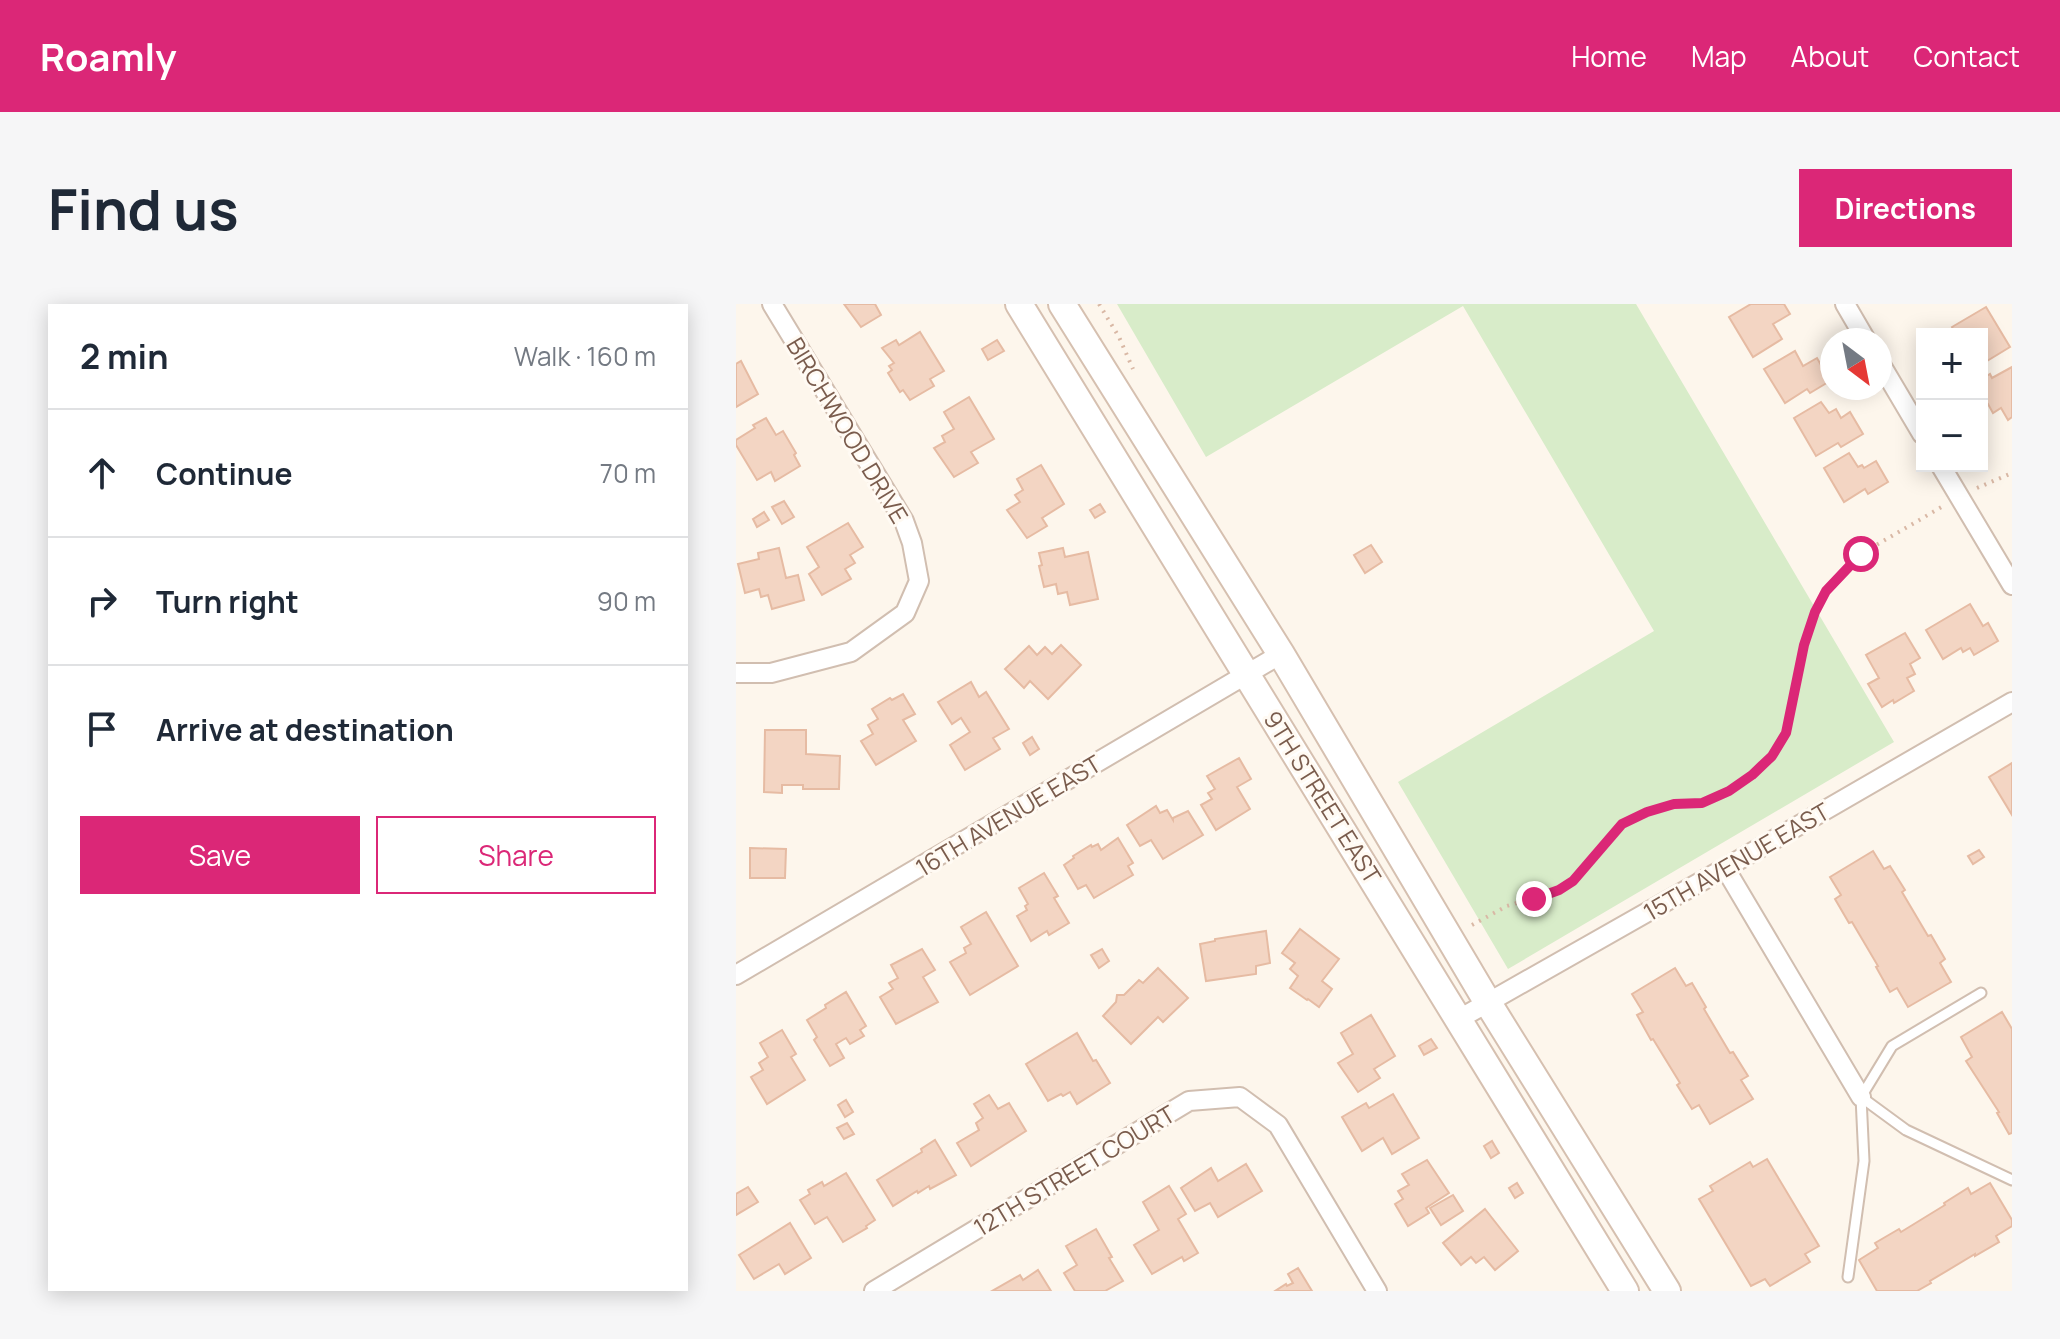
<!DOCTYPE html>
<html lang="en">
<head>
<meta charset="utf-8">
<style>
  body { margin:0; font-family:Manrope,sans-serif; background:#f6f6f7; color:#1f2937 }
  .controls { position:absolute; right:24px; top:24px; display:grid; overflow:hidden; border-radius:0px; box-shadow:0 4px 20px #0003 }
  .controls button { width:72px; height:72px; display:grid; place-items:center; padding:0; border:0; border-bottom:2px solid #e0e1e3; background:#fff; color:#1f2937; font:40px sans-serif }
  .compass { position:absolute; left:1084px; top:24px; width:72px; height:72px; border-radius:50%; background:#fff; box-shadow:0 4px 20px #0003; rotate:148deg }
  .stop { position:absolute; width:24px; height:24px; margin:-18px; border:6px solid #db2777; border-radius:50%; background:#fff }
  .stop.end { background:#db2777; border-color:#fff; box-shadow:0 2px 8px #0008 }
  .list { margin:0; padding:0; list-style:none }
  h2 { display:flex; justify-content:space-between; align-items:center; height:104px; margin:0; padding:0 32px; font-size:34px }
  h2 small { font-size:26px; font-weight:400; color:#747a83 }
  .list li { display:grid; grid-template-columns:52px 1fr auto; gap:24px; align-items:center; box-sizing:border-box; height:128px; padding:0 32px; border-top:2px solid #e0e1e3 }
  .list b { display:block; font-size:30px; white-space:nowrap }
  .list em { font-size:26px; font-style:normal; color:#747a83 }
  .actions { display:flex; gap:16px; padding:24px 32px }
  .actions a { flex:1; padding:18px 0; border:2px solid #db2777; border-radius:0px; text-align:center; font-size:28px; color:#db2777 }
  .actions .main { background:#db2777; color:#fff }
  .icon { flex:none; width:44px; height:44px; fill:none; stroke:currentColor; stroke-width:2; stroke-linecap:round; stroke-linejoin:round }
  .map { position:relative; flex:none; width:1276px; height:987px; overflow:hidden; border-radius:0px }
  header { display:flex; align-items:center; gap:48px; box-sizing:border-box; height:112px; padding:0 40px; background:#db2777; color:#fff }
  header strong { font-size:38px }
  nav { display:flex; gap:44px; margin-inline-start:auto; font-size:28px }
  .intro { display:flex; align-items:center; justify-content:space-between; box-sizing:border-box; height:192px; padding:0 48px }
  h1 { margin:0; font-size:56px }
  .button { padding:20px 36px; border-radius:0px; background:#db2777; color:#fff; font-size:28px; font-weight:700 }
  main { display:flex; gap:48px; padding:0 48px }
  aside { flex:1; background:#fff; border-radius:0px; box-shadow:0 4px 20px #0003 }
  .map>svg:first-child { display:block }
  .green { fill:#d8ecc9 }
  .building { fill:#f3d5c3; stroke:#e6bba3; stroke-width:2 }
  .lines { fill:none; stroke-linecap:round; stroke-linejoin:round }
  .service-casing { stroke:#d1beb0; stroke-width:13 }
  .minor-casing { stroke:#d1beb0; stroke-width:22 }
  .secondary-casing { stroke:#d6c0b0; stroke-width:30 }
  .path { stroke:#d9b8a5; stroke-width:4; stroke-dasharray:2 6; stroke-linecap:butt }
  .service { stroke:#fff; stroke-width:9 }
  .minor { stroke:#fff; stroke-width:18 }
  .secondary { stroke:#fff; stroke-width:26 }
  .route { stroke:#db2777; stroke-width:10 }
  .labels { text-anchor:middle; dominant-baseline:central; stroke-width:6; stroke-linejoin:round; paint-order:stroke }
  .street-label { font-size:24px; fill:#7a5c4d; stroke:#fffaf3 }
</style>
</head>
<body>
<header>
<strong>Roamly</strong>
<nav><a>Home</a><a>Map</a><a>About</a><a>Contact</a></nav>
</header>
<div class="intro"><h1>Find us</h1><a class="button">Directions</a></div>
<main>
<aside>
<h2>2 min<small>Walk · 160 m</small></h2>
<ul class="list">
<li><svg class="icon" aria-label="ahead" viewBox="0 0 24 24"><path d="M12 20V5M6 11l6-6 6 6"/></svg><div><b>Continue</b></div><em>70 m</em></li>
<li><svg class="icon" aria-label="right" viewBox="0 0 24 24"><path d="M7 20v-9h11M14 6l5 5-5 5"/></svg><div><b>Turn right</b></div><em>90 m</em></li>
<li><svg class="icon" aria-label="arrive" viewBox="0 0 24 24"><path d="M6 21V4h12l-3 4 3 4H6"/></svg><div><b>Arrive at destination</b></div></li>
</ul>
<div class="actions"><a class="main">Save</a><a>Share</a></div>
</aside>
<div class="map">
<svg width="1276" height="987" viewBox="0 0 1276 987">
  <rect width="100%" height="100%" fill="#fdf6ec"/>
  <polygon class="green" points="381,0 900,0 1158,438 772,665 662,478 918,327 727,2 470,153"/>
  <g class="building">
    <polygon points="108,0 139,0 145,11 125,23"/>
    <polygon points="1015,0 1048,0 1054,10 1037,20 1046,35 1017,53 993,13"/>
    <polygon points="1250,3 1274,43 1246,60 1246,30 1220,30 1216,23"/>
    <polygon points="184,28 208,67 194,75 198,82 174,96 167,86 164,88 152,69 156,66 153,62 158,59 146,44 160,36 163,41"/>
    <polygon points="261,36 268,47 252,56 246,45"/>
    <polygon points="1059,47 1067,62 1081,54 1094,77 1074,89 1071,85 1049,99 1028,65"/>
    <polygon points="5,57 22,90 0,103 0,60"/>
    <polygon points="1276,63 1276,113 1272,116 1265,104 1257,109 1252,100 1246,103 1246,75 1254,70 1256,74"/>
    <polygon points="233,93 258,135 235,148 242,159 218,173 198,144 209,138 206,132 218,125 208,108"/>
    <polygon points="1085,98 1093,109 1100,105 1105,114 1114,108 1127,130 1105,143 1102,139 1080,152 1058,114"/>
    <polygon points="30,114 40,131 47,127 60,149 58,151 64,162 39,177 35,168 21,176 0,141 0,136 19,124 17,121"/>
    <polygon points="1113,149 1122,163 1126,161 1128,164 1140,157 1152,178 1132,190 1129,185 1108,198 1088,164"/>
    <polygon points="305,161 328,200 306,214 311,222 291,234 271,206 284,198 279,191 287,186 281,175"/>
    <polygon points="48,197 58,213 46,220 36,203"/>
    <polygon points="364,200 369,208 359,214 354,206"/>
    <polygon points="28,208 33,216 21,223 17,215"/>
    <polygon points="112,219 127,243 114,251 119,259 109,265 115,275 86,291 73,270 83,263 71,243"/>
    <polygon points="635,241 646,258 629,269 618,251"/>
    <polygon points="43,244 50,274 62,271 68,296 36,305 32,291 25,293 23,285 9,289 2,260 23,255 22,249"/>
    <polygon points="327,244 329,253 352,248 362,295 334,301 331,288 322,290 320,280 308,283 303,262 306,261 303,249"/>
    <polygon points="1234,300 1247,322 1252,319 1262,337 1238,351 1234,344 1227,348 1225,344 1207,355 1190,326"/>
    <polygon points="1169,329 1184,354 1174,360 1179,370 1171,374 1178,387 1158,399 1157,396 1146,403 1132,380 1143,374 1130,351"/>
    <polygon points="325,341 345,361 312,395 294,377 288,384 269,365 293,342 301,351 309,343 316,350"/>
    <polygon points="235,378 243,393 250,388 273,425 257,434 264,445 229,466 214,441 234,428 225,414 216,420 202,398"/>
    <polygon points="167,390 179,410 167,416 180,437 140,461 125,437 137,430 132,421 142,415 136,405 154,394 156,396"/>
    <polygon points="29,426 70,426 70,450 104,452 103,485 67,485 67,481 46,481 46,489 28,488"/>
    <polygon points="296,433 303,445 294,451 287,439"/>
    <polygon points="503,454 515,475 501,483 514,505 480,526 465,501 476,495 472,489 479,485 471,472"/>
    <polygon points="1276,459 1276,511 1253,473"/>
    <polygon points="420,502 424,509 431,506 437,516 437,514 452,507 467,531 427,555 415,536 404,542 391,521"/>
    <polygon points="382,534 397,559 392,562 397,571 358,594 350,581 342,585 328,561 338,554 337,552 355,541 356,543 362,540 365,546"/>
    <polygon points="14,544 50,545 49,574 14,574"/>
    <polygon points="1243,546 1248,553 1237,560 1232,552"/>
    <polygon points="1137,547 1148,565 1154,562 1169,586 1166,588 1192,632 1195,631 1209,655 1204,659 1215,678 1172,703 1161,684 1154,688 1140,663 1142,662 1116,618 1113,619 1099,595 1105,591 1094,573"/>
    <polygon points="308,569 322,592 318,594 333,619 313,631 311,627 295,637 281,612 291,606 289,602 292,600 283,584"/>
    <polygon points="250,608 282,662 234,691 214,658 230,649 228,644 235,640 225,623"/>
    <polygon points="564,625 603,655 586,677 596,685 583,703 572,695 571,696 554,684 562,672 554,665 559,659 546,649"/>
    <polygon points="530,627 534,659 520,662 520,670 470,677 464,640 479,637 479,635"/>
    <polygon points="186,645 199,666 187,673 202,698 160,720 144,693 157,685 153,679 162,674 155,661"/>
    <polygon points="366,645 373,657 363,664 355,651"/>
    <polygon points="422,664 452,694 427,718 422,713 395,740 367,712 380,698 381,691 388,691 403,676 407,679"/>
    <polygon points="939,664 950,682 956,679 970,703 968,705 994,749 997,748 1012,772 1005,776 1017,795 974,820 963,801 956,805 941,781 944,779 917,735 915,736 901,711 907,708 896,690"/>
    <polygon points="110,688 130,722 124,726 128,732 114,740 110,734 100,740 108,754 94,762 78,736 81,733 71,716 90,704 89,701"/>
    <polygon points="1266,708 1276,725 1276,829 1273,830 1261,809 1263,808 1230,757 1236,753 1225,733"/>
    <polygon points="635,711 659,752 638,765 644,774 622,788 602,759 617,750 605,729"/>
    <polygon points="46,726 60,750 55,753 69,776 31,800 15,773 27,766 23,759 32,753 24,739"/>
    <polygon points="341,729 357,757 360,756 374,779 341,800 334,788 327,792 325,790 312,797 290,760"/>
    <polygon points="695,735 701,744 688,751 683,742"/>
    <polygon points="657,790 683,834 656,850 647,834 626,847 606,813 630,799 633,804"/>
    <polygon points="253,791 262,805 273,799 290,827 235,862 221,839 243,826 240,819 247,814 238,800"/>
    <polygon points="110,796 117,808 109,813 102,801"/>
    <polygon points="111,819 118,830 108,835 101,824"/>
    <polygon points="199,836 220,871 194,885 193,882 182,889 181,887 157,902 141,876 186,848 185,845"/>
    <polygon points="756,837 763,849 755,854 748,842"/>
    <polygon points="1031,855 1083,942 1069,950 1074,958 1034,982 1029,975 1015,982 963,895 977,887 974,882 1014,858 1017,863"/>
    <polygon points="691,856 713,889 690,904 693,909 672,922 659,900 667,895 662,887 673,881 666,870"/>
    <polygon points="510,860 526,887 482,913 474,899 459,907 445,884 475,864 482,877"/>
    <polygon points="110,869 139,916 130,922 131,924 107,938 91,913 79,920 64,896 74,890 72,886 86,878 88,882"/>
    <polygon points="781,879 787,889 779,894 773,884"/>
    <polygon points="1254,879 1276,916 1276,922 1260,932 1263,938 1239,952 1239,950 1194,977 1195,979 1181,987 1141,987 1123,956 1142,944 1139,939 1163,925 1165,928 1209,901 1208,899 1232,884 1235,890"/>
    <polygon points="433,882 450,910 442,915 462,949 448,957 446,953 416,970 398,941 423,926 407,898"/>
    <polygon points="12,883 22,898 0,911 0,890"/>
    <polygon points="717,891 727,907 705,921 694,904"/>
    <polygon points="749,905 782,947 759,966 748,953 740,959 735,953 725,961 707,939"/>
    <polygon points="54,919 75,954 49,970 43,960 18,975 3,951"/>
    <polygon points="360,925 376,953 373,954 387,977 369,987 339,987 328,969 341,961 330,942"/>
    <polygon points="562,964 576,987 539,987 550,980 551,982 557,979 552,970"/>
    <polygon points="302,966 315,987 256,987 284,971 287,976"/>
  </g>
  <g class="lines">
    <defs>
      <g id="service">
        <polyline points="1125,793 1170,826 1276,876"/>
        <polyline points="1112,973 1128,857 1125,793 1156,742 1245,689"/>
      </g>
      <g id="minor">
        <polyline points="1109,0 1130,36"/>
        <polyline points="1144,59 1186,130"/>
        <polyline points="1205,162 1276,281"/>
        <polyline points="0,369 35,369 115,348 169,309 183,277 176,239 168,217 36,0"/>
        <polyline points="989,564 1125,793"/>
        <polyline points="0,671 545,350"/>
        <polyline points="723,715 989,564 1276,398"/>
        <polyline points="138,987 453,797 504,793 542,821 641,987"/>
      </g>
      <g id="secondary">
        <polyline points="283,0 889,987"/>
        <polyline points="326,0 545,350 752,699 931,987"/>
      </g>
    </defs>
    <use href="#service" class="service-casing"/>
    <use href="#minor" class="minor-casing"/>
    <use href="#secondary" class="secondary-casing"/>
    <g class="path">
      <polyline points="363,0 383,33 397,65"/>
      <polyline points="1241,184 1276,169"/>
      <polyline points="736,621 771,602 823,586 837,577 886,520 911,508 938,500 966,499 993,487 1016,471 1036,452 1050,429 1068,341 1079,308 1090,287 1107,267 1125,250 1209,201"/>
    </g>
    <use href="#service" class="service"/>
    <use href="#minor" class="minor"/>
    <use href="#secondary" class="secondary"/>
  </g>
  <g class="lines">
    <polyline class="route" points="798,595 823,586 837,577 886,520 911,508 938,500 966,499 993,487 1016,471 1036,452 1050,429 1068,341 1079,308 1090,287 1125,250"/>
  </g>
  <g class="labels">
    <g class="street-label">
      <text transform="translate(112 126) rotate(59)">BIRCHWOOD DRIVE</text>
      <text transform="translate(587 493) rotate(58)">9TH STREET EAST</text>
      <text transform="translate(272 511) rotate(-31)">16TH AVENUE EAST</text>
      <text transform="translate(1000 557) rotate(-30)">15TH AVENUE EAST</text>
      <text transform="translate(338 866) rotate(-31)">12TH STREET COURT</text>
    </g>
  </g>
</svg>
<div class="controls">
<button>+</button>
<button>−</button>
</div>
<svg class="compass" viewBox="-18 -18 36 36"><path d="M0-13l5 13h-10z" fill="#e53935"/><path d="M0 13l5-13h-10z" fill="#747a83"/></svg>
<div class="stop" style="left:1125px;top:250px"></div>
<div class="stop end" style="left:798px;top:595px"></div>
</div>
</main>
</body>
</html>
